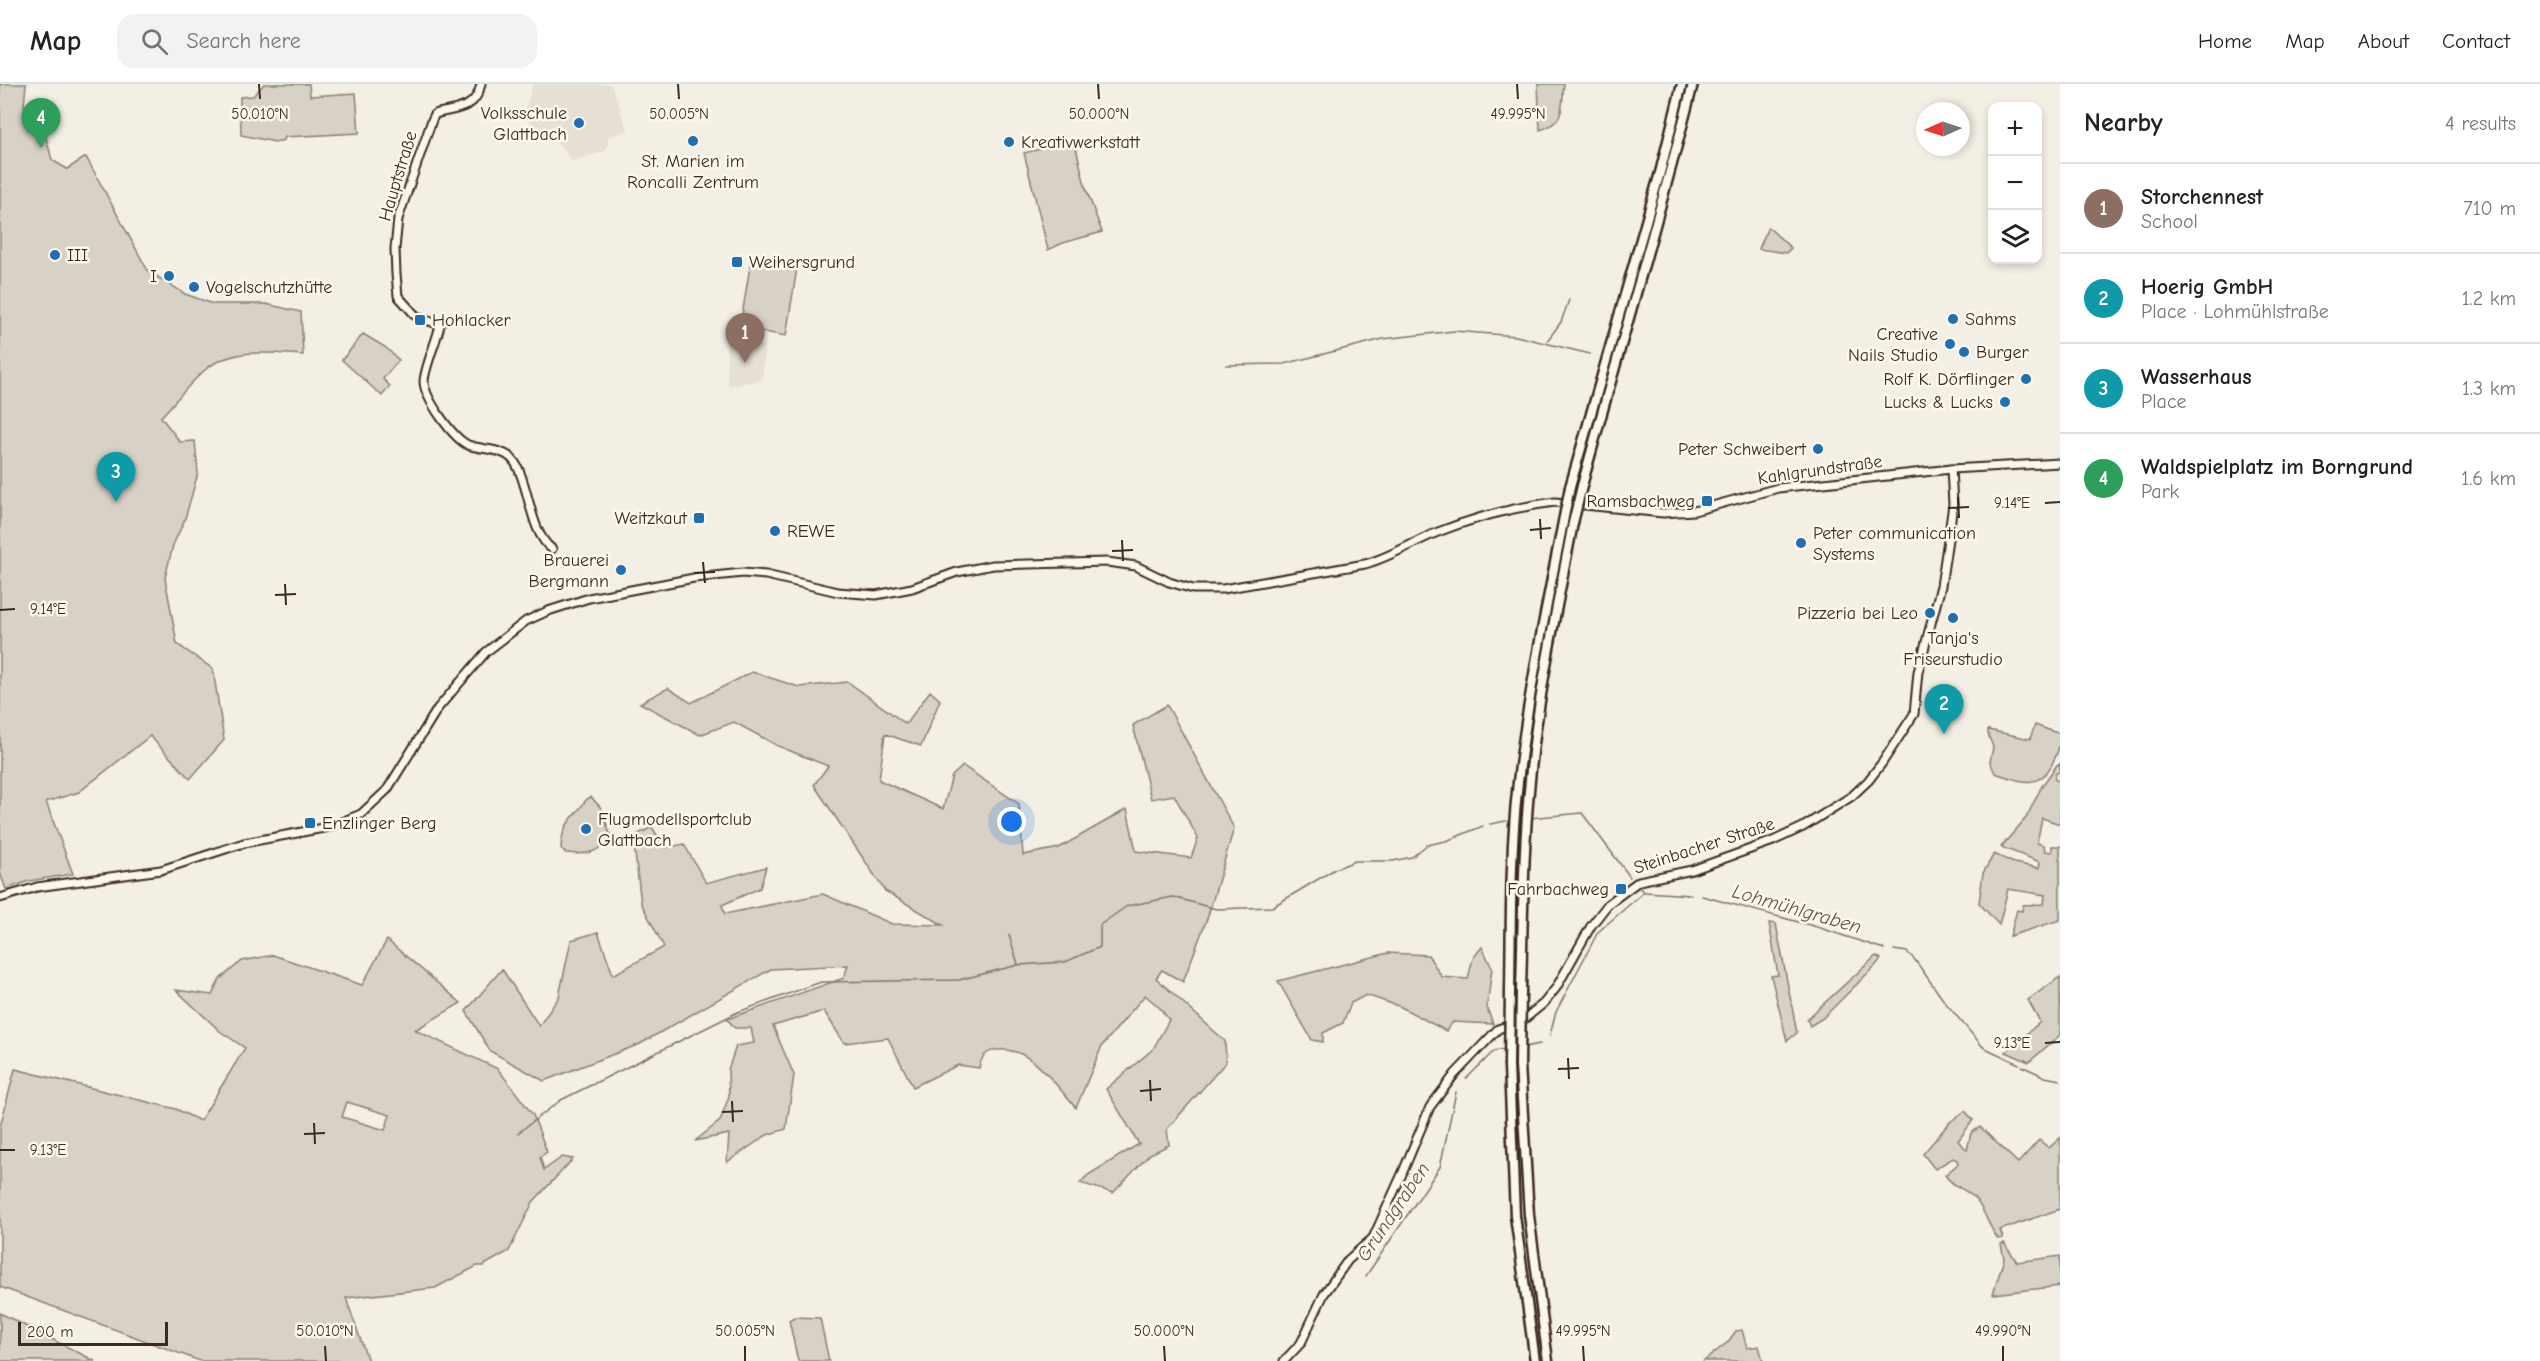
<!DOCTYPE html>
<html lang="en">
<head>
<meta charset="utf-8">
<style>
  body { margin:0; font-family:"Comic Neue",sans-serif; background:#f2f2f2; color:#222 }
  .controls { position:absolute; right:18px; top:18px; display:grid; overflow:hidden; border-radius:12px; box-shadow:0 3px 9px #0003 }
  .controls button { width:54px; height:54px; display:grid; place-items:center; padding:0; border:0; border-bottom:2px solid #e0e0e0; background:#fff; color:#222; font:30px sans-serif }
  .compass { position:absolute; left:1916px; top:18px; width:54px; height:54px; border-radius:50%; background:#fff; box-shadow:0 3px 9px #0003; rotate:267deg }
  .scale { position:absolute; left:18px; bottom:15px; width:150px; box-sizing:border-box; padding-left:6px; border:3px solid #3b2a1e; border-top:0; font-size:16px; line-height:21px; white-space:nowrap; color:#3b2a1e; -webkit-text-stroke:4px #fbf7ec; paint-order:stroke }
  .you { position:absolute; left:1012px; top:738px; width:21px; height:21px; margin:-15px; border:4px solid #fff; border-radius:50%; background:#1a73e8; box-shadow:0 0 0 9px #1a73e833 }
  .badge { display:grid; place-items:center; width:39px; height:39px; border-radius:50%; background:#7c3aed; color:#fff; font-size:20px; font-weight:700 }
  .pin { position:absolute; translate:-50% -50px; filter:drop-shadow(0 2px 3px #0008) }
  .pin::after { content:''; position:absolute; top:32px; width:21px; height:18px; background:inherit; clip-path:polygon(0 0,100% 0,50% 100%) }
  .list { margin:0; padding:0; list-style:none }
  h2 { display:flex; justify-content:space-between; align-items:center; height:78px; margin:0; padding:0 24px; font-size:26px }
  h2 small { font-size:20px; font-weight:400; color:#767676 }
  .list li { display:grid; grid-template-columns:39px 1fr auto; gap:18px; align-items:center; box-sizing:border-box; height:90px; padding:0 24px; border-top:2px solid #e0e0e0 }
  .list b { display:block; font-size:22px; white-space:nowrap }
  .list p { margin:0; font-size:20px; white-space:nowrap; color:#767676 }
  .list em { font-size:20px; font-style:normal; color:#767676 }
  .icon { flex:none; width:33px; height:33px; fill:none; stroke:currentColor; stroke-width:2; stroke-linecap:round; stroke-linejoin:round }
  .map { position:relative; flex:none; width:2060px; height:1277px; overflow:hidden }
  header { display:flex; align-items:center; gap:36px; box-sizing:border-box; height:84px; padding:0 30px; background:#fff; border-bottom:2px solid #e0e0e0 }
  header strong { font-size:28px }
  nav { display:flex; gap:33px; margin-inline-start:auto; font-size:21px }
  .search { width:420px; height:54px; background:#f2f2f2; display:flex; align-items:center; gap:15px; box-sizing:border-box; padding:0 21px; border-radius:18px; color:#767676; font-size:22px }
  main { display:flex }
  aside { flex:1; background:#fff }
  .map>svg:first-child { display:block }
  .built { fill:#e5dfd4 }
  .green { fill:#d8d1c6; stroke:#8a7e72; stroke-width:1.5; fill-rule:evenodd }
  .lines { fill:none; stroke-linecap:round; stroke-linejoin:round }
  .stream { stroke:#817468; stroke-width:1.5 }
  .secondary-casing { stroke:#3b2a1e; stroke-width:11 }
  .highway-casing { stroke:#3b2a1e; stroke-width:13 }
  .secondary { stroke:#fbf7ec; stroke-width:7 }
  .highway { stroke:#fbf7ec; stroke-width:8 }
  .highway-bridge-casing { stroke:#3b2a1e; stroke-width:13; stroke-linecap:butt }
  .highway-bridge { stroke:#fbf7ec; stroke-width:8 }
  .ticks { fill:none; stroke:#3b2a1e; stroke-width:2 }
  .poi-dot { fill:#1f6fb2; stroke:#fbf7ec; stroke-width:2 }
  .labels { text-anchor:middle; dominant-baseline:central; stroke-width:5; stroke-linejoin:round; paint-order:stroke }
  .poi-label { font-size:18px; fill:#3b2a1e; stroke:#fbf7ec; text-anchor:end }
  .street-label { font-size:18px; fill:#3b2a1e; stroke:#fbf7ec }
  .water-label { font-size:20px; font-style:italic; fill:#645549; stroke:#fbf7ec }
  .ticks-label { font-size:15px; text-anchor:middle; fill:#3b2a1e; stroke:#fbf7ec; stroke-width:5; stroke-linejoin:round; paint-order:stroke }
</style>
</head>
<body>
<header>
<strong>Map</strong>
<div class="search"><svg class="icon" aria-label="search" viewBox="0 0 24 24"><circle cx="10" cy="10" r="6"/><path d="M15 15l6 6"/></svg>Search here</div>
<nav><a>Home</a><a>Map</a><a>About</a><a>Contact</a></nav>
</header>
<main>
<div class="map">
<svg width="2060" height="1277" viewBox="0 0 2060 1277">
  <rect width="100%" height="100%" fill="#f3efe4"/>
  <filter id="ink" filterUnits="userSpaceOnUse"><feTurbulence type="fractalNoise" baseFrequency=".0167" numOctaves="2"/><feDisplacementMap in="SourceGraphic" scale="12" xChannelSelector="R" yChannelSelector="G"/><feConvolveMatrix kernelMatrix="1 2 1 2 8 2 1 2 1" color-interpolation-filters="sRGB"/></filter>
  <g filter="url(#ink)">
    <g class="built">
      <polygon points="533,0 611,0 628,47 607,53 609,60 605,67 572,77 560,62 523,32"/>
      <polygon points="726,257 765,261 762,296 728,302"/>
    </g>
    <g class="green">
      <path d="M0,0H26L24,22L31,45L36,38L44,46L52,76L67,85L86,73L148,187L185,210L213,220H266L301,228L303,271C272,269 232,263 205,286C190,299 175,318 161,333L180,358L195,357L198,389L185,435L173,461L165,494L177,560L213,585L224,656L190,695L150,652L79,708L46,718L73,790L29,797L6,805L0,789Z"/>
      <polygon points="264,0 309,0 310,12 356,9 359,49 285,53 284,56 275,58 241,51 240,13 253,12"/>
      <path d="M1538,0H1564C1561,24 1566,38 1540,46Z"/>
      <polygon points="1059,52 1075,59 1085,102 1102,148 1063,159 1048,166 1024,69 1040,65 1039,62"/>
      <polygon points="1768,143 1791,164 1786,169 1759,165"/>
      <polygon points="751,176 797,184 786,252 740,244"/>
      <polygon points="363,250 385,263 399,276 383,295 390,302 382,312 342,276"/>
      <path d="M752,588L799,603L848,598L906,640L930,607L940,616L921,662L885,650L879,696L943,725L952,692L963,682L1019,720L1023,771L1059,764L1127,725L1136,767L1191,774L1198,754L1174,711L1151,715L1133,641L1167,621L1234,744L1208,832L1183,898L1162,886L1156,894L1225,957L1226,978L1167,1045L1169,1061L1150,1070L1113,1109L1080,1099L1088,1091L1139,1060L1106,1005L1153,965L1169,936L1160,924L1145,911L1102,962L1076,1024C1055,1001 1032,962 997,966C986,967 981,973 979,984L958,981L913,1003L888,954L844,959L824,927L773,942L794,991L786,1045L767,1051L727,1078L729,1050L695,1057L720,1037L729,1012L728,986L736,962L754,959L751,944H735L727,935L844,894L848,881L771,885L640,960L544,997L490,967L466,927L502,885L539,942L559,913L571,856L598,848L613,891L664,863L641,819L633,753L652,743L665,764L684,760L706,799L766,783L760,804L722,821L725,830L823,810L892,840L943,841L885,807L814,701L828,682L778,662L734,638L700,651L640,619L668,604L691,619Z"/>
      <path d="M2035,641L2060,650C2060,664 2057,670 2051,682C2037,707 2018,696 1995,689L1990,678L1993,663L1988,650V646L2030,655Z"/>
      <polygon points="2060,680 2060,688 2056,689 2055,696 2060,697 2060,740 2042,734 2037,759 2044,761 2045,767 2052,768 2052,762 2060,762 2060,836 2010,852 2017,826 2022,827 2023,821 2044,820 2045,811 2008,805 1999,841 1979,819 1983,789 1994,770 2014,779 2039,784 2040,778 2001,763 2026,734 2042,702 2057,681"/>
      <path d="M591,713L601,724L610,750C601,770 586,771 566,769L561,765C562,742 568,739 581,723C585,718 585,715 591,713Z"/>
      <polygon points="1769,839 1776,840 1797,949 1787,957 1771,892 1778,891"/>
      <path d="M387,856L461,919L415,946L498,985L533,1031L547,1068L540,1073L544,1086L562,1073L573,1075L533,1118L509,1167L483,1182H477L435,1204L346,1214L368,1277H200L0,1203V1043L15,985L176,1025L200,1037L245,964L221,948L176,906L212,911L220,895L242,877L273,871L362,901ZM347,1018L390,1031L385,1046L342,1033Z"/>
      <polygon points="1482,863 1492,884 1487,924 1493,940 1453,938 1446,947 1401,923 1366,911 1351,919 1343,939 1323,949 1323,958 1312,956 1278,897 1388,869 1428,871 1442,893 1468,895 1473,874"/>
      <polygon points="1876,872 1881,875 1876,881 1823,934 1810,942 1807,935"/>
      <polygon points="2060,893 2060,951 2029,978 2006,968 2040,938 2028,916"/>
      <path d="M1965,1027L1973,1036L1958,1057L1967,1066L1971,1049L1980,1043L2018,1079L2039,1056L2049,1064L2060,1054V1125L2000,1146L2003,1154L1998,1155C1989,1143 1985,1127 1976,1116C1968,1105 1953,1104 1945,1091L1958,1080L1957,1076L1953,1074L1935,1085L1923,1070L1950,1038Z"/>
      <polygon points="2004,1159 2017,1178 2060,1172 2060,1202 1993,1210 2004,1175 2001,1160"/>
      <polygon points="0,1229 95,1277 0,1277"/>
      <polygon points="794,1233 820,1234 829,1277 798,1277 789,1236"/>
      <polygon points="1742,1246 1747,1264 1759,1262 1763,1277 1704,1277 1728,1258 1736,1247"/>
    </g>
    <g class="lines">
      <g class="stream">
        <polyline points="1547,257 1561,238 1569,216"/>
        <polyline points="1226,281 1284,280 1383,255 1454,247 1516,252 1590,270"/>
        <polyline points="1529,734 1582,729 1630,793"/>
        <polyline points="1490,740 1506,737"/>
        <polyline points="1640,804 1643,808"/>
        <polyline points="1645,808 1691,811"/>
        <polyline points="1702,812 1817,843 1884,865"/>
        <polyline points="1009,851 1018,880"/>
        <polyline points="1894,866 1907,868 1915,876 1944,917 1983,963 2019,980"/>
        <polyline points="1550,951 1556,928 1598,848 1644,808"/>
        <polyline points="1524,963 1540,960"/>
        <polyline points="2022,982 2045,993 2060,996"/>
        <polyline points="1466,995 1494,967 1504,965"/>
        <polyline points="518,1049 561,1016 738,928 821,898 959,896 1018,881 1065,878 1100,863 1100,841 1127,822 1173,813 1216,825 1272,823 1335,785 1355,777 1393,777 1412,773 1427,761 1446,757 1483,742"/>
        <polyline points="1366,1192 1440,1083 1456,1008"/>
      </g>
      <defs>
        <g id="secondary">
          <path d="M481,0C476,26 457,24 435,30L432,36L398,135L395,165L396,190L398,212L416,232L440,241C437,256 424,285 424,298C425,315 453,354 468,361C485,367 508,363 517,382C529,404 531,450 552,465"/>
          <path d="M0,814L37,803L161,786L244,759L329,743L361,730L387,706L438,624L486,568L526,537L548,527L589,514L694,494L743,489L766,491L838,508L876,511L912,504L957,488L993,481L1107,478L1136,482L1169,498L1193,505H1223L1365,480C1391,473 1413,458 1438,448C1476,433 1515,423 1555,418L1663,429L1694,427L1778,404L1951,385L2060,379"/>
          <polyline points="1284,1277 1301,1259 1324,1210 1348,1176 1373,1154 1402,1090 1430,1023 1455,990 1498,945 1522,937 1544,919 1556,904 1591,842 1608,820 1639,797 1692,786 1773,757 1803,743 1852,712 1868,697 1882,679 1914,630 1918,588 1941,502 1950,442 1953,420 1951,385"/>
        </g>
        <g id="highway">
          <path d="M1582,402C1618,268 1659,135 1693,0"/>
          <polyline points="1570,403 1661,85 1682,0"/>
          <path d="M1521,907C1523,837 1523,766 1530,696C1538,610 1557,524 1573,439"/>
          <path d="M1510,908C1511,838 1510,768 1518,698C1528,611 1546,525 1563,438"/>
          <polyline points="1520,981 1529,1131 1548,1277"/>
          <polyline points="1509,982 1515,1132 1535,1277"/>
        </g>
      </defs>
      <use href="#secondary" class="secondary-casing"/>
      <use href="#highway" class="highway-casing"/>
      <use href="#secondary" class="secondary"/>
      <use href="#highway" class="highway"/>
      <defs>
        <g id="highway-bridge">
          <polyline points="1563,438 1570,403"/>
          <polyline points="1573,439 1582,402"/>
          <polyline points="1520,981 1521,907"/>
          <polyline points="1509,982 1510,908"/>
        </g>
      </defs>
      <use href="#highway-bridge" class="highway-bridge-casing"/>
      <use href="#highway-bridge" class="highway-bridge"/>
    </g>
  </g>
  <path class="ticks" d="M259,0L260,15M678,0L679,15M1098,0L1099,15M1517,0L1518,15M1958,413L1959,434M2045,419L2060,418M1948,424L1969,423M1540,435L1541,455M1530,446L1551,444M1122,456L1123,477M1112,467L1133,466M703,478L705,499M694,489L715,488M285,500L286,521M275,511L296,510M0,526L15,525M2045,959L2060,958M1568,974L1569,995M1558,985L1579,984M1150,996L1151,1017M1140,1007L1161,1005M732,1017L733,1038M722,1028L743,1027M314,1039L315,1060M304,1050L325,1049M0,1066H15M325,1262L326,1277M745,1262V1277M1164,1262L1165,1277M1583,1262L1584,1277M2003,1262V1277"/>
  <g class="poi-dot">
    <circle cx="579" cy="39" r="6"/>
    <circle cx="693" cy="57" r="6"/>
    <circle cx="1009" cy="58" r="6"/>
    <circle cx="55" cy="171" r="6"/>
    <rect x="731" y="172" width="12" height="12" rx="3"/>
    <circle cx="169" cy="192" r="6"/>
    <circle cx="194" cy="203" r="6"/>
    <circle cx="1953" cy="235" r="6"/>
    <rect x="414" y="230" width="12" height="12" rx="3"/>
    <circle cx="1950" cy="260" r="6"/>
    <circle cx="1964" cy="268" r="6"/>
    <circle cx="2026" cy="295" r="6"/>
    <circle cx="2005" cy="318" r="6"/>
    <circle cx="1818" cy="365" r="6"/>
    <rect x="1701" y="411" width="12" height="12" rx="3"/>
    <rect x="693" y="428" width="12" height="12" rx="3"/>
    <circle cx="775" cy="447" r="6"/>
    <circle cx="1801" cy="459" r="6"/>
    <circle cx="621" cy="486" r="6"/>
    <circle cx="1930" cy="529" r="6"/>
    <circle cx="1953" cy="534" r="6"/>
    <rect x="304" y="733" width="12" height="12" rx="3"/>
    <circle cx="586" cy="745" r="6"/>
    <rect x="1615" y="799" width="12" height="12" rx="3"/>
  </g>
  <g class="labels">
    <g class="poi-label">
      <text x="567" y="29">Volksschule<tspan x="567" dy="21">Glattbach</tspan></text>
      <text x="1021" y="58" text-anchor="start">Kreativwerkstatt</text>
      <text x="693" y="77" text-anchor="middle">St. Marien im<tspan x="693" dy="21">Roncalli Zentrum</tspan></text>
      <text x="67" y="171" text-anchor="start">III</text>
      <text x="749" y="178" text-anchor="start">Weihersgrund</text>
      <text x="157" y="192">I</text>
      <text x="206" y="203" text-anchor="start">Vogelschutzhütte</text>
      <text x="1965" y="235" text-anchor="start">Sahms</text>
      <text x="432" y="236" text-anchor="start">Hohlacker</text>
      <text x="1938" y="250">Creative<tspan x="1938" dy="21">Nails Studio</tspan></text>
      <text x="1976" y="268" text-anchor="start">Burger</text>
      <text x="2014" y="295">Rolf K. Dörflinger</text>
      <text x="1993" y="318">Lucks &amp; Lucks</text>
      <text x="1806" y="365">Peter Schweibert</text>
      <text x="1695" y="417">Ramsbachweg</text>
      <text x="687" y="434">Weitzkaut</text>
      <text x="787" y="447" text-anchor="start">REWE</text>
      <text x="1813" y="449" text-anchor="start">Peter communication<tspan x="1813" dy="21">Systems</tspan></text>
      <text x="609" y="476">Brauerei<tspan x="609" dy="21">Bergmann</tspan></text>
      <text x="1918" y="529">Pizzeria bei Leo</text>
      <text x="1953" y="554" text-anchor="middle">Tanja's<tspan x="1953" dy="21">Friseurstudio</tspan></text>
      <text x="598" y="735" text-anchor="start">Flugmodellsportclub<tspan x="598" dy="21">Glattbach</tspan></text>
      <text x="322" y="739" text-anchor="start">Enzlinger Berg</text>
      <text x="1609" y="805">Fahrbachweg</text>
    </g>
    <g class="street-label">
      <text transform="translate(398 92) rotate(-73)">Hauptstraße</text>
      <text transform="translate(1820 386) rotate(-8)">Kahlgrundstraße</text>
      <text transform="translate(1704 762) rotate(-18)">Steinbacher Straße</text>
    </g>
    <g class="water-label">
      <text transform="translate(1797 825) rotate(16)">Lohmühlgraben</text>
      <text transform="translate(1393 1128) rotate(-56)">Grundgraben</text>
    </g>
  </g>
  <g class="ticks-label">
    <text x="260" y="35">50.010°N</text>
    <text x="679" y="35">50.005°N</text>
    <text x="1099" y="35">50.000°N</text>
    <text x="1518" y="35">49.995°N</text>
    <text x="2012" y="424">9.14°E</text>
    <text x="48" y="530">9.14°E</text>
    <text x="2012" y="964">9.13°E</text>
    <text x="48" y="1071">9.13°E</text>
    <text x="325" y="1252">50.010°N</text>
    <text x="745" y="1252">50.005°N</text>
    <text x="1164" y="1252">50.000°N</text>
    <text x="1583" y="1252">49.995°N</text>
    <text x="2003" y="1252">49.990°N</text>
  </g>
</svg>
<div class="controls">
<button>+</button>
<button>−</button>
<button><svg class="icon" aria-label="layers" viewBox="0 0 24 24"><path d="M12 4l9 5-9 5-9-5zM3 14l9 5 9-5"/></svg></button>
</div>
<svg class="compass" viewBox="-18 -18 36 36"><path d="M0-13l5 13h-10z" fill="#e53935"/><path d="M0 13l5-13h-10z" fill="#767676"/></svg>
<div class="scale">200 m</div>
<div class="you"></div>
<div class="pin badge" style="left:745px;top:279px;background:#8d6e63">1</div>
<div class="pin badge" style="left:1944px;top:650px;background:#0f9aa8">2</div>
<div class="pin badge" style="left:116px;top:418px;background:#0f9aa8">3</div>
<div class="pin badge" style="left:41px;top:64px;background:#2e9e5b">4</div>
</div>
<aside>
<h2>Nearby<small>4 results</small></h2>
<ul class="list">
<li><span class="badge" style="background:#8d6e63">1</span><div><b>Storchennest</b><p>School</p></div><em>710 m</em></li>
<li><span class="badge" style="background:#0f9aa8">2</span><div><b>Hoerig GmbH</b><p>Place · Lohmühlstraße</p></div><em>1.2 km</em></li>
<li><span class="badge" style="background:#0f9aa8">3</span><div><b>Wasserhaus</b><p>Place</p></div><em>1.3 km</em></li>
<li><span class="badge" style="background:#2e9e5b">4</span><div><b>Waldspielplatz im Borngrund</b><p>Park</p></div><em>1.6 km</em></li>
</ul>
</aside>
</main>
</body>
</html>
